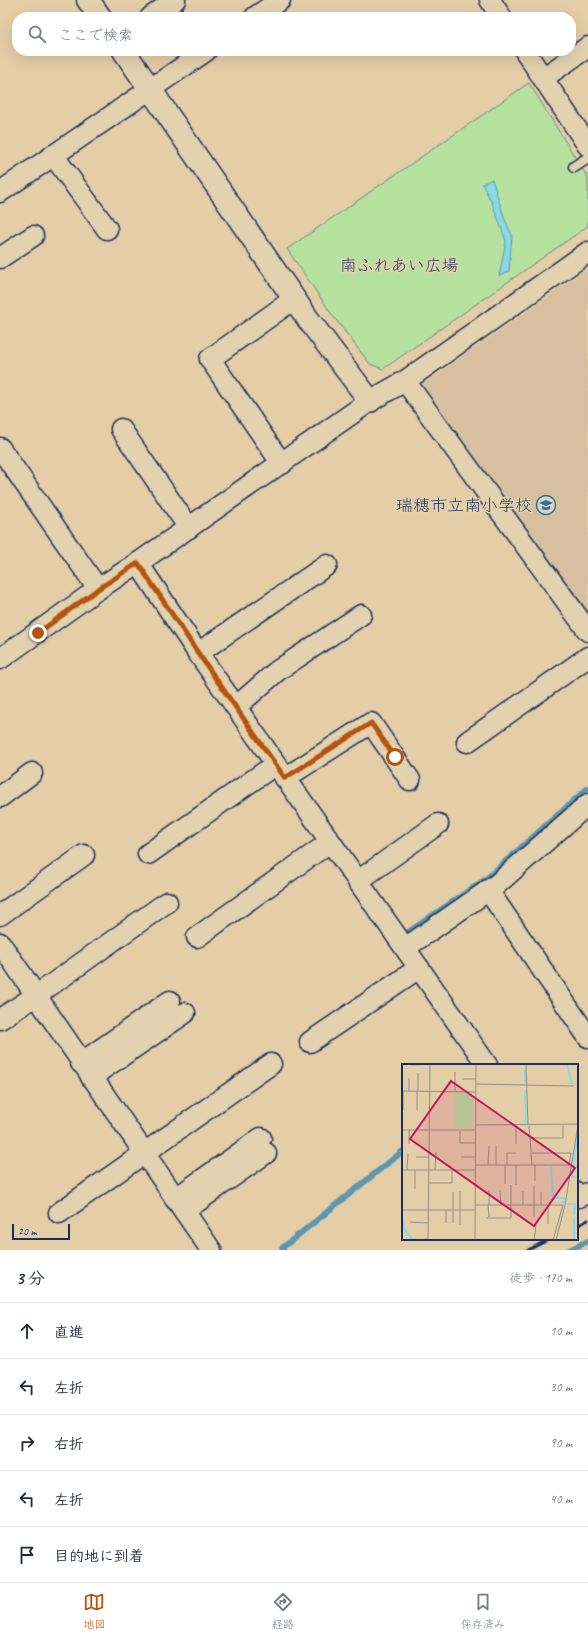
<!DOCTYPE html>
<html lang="ja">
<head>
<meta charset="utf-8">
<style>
  body { margin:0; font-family:Caveat,"Klee One",sans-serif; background:#f6f6f7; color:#1f2937 }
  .scale { position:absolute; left:12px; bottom:10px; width:58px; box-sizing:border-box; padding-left:4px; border:2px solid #1b2f5e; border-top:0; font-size:11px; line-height:14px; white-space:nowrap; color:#1b2f5e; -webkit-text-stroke:3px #e3d2af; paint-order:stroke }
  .stop { position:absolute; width:12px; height:12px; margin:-9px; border:3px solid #b45309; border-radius:50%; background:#fff }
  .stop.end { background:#b45309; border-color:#fff; box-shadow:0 1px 4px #0008 }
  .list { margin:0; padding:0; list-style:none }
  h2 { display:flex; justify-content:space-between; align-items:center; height:52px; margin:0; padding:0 16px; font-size:17px }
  h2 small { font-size:13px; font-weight:400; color:#747a83 }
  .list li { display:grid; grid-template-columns:26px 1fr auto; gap:12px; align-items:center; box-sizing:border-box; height:56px; padding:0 16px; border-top:1px solid #e0e1e3 }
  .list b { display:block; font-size:15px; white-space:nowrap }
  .list em { font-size:13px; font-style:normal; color:#747a83 }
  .icon { flex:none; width:22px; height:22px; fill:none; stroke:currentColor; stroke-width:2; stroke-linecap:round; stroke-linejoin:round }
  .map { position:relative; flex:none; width:588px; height:1250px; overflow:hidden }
  .search { position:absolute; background:#fff; box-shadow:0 4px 16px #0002; left:12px; right:12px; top:12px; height:44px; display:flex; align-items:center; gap:10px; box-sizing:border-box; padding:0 14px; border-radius:16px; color:#747a83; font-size:15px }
  .sheet { height:332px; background:#fff }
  nav { display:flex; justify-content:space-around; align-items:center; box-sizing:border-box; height:56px; border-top:1px solid #e0e1e3; background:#fff; font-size:11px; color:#747a83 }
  nav a { display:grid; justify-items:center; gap:2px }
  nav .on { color:#b45309 }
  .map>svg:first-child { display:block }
  .built { fill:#d6c09f }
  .green { fill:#b6e2a0; stroke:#68887f }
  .water { fill:#8adae5; stroke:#5e96af }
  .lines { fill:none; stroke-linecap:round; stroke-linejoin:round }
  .stream { stroke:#5e96af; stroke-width:6 }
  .service-casing { stroke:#1b2f5e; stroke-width:13 }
  .minor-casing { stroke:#1b2f5e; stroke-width:23 }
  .tertiary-casing { stroke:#1b2f5e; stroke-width:25 }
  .service { stroke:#e3d2af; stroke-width:10 }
  .minor { stroke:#e3d2af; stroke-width:20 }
  .tertiary { stroke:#e3d2af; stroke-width:22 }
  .rail { stroke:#1b2f5e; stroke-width:3 }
  .route { stroke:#b45309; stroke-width:5 }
  .labels { text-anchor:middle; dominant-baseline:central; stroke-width:3; stroke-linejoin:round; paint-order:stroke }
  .park-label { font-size:17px; fill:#2a4165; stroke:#e3d2af }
  .poi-label { font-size:17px; fill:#1b2f5e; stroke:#e3d2af; text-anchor:end }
  .inset-river { fill:none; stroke:#8adae5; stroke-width:2 }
  .inset-road { fill:none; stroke:#948e8a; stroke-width:1 }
  .view { fill:#c2185b; fill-opacity:0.15; stroke:#c2185b; stroke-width:2 }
  .inset-edge { fill:none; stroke:#1b2f5e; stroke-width:2 }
</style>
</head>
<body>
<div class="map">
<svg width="588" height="1250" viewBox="0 0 588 1250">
  <rect width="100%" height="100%" fill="#e4cea8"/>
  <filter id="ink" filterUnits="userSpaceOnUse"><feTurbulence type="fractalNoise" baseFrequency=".025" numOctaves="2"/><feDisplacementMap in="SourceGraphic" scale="8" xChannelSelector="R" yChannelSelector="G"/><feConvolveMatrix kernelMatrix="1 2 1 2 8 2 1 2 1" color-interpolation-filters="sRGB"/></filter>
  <g filter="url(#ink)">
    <polygon class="built" points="588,269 588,622 419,387"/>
    <polygon class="green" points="529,83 588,178 588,226 383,369 370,364 333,316 287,249"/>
    <polygon class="water" points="492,179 505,220 512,235 509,271 499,276 506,241 492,203 482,184"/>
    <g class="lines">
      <g class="stream">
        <polyline points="404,935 486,879 588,788"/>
        <polyline points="283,1250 282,1248 403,1151"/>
        <polyline points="569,1250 588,1241"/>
      </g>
      <defs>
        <polyline id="service" points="574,167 588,158"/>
        <g id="minor">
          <polyline points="490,0 501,17"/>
          <polyline points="151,17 175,0"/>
          <polyline points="255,17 280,0"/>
          <polyline points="525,51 588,146"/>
          <polyline points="543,78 588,47"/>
          <polyline points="53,155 107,229"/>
          <polyline points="0,192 206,51"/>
          <polyline points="0,258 33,236"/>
          <polyline points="405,381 588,631"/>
          <polyline points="121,429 189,528"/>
          <polyline points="0,448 98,589"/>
          <polyline points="282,464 210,359 294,299"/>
          <polyline points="138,563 198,653 487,1065"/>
          <polyline points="198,653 327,565"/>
          <polyline points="0,659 98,589 138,563 370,401 405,381 588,252"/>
          <polyline points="236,707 277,671 361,615"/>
          <polyline points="467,742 588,657"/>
          <polyline points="285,778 371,723 410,780"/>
          <polyline points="0,797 32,773"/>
          <polyline points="148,854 276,764"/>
          <polyline points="358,881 438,824"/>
          <polyline points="488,890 588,1037"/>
          <polyline points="0,915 84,855"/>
          <polyline points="197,937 330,842"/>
          <polyline points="0,943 211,1250"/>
          <polyline points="405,948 496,885 588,804"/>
          <polyline points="0,1019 37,995 167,902"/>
          <polyline points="310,1042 419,968"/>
          <polyline points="81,1063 170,1001"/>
          <polyline points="91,1077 185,1013"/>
          <polyline points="577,1193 579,1197 588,1193"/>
          <polyline points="175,1199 261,1138"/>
          <polyline points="184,1211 266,1153"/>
          <polyline points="59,1213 271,1064"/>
        </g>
        <g id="tertiary">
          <polyline points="88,0 100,17"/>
          <polyline points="124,51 308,319 370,401"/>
        </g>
      </defs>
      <use href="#service" class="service-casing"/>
      <use href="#minor" class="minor-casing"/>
      <use href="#tertiary" class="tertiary-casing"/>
      <use href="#service" class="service"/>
      <use href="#minor" class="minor"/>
      <use href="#tertiary" class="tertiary"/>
      <g class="rail">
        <polyline points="577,1226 588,1220"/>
        <polyline points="528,1250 550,1239"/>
      </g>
    </g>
  </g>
  <g class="lines" filter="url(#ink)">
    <polyline class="route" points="38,633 98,589 138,563 198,653 285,778 371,723 395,757"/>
  </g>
  <defs>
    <symbol id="school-ring" viewBox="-11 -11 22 22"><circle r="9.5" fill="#e3d2af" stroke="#1f6fb2" stroke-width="1.5"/><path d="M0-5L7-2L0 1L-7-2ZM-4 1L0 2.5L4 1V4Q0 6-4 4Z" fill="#1f6fb2"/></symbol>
  </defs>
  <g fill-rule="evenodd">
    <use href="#school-ring" x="535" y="494" width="22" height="22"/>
  </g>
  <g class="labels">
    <g class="park-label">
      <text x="399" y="265">南ふれあい広場</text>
    </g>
    <g class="poi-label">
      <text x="532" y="505">瑞穂市立南小学校</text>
    </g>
  </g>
  <g transform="translate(402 1064)">
    <rect width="176" height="176" fill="#e4cea8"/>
    <path d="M53,29L71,31L70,64H53Z" fill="#b6e2a0"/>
    <path class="inset-river" d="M165,0L170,20M123,5V18M123,26L124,59M176,68L170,113H176M149,103L151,134H162L161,139M165,140H173L172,151M0,153L2,165L11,176M172,176V154"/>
    <path class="inset-road" d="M124,0L126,61M9,1L28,0M53,8V27M16,9V27M7,14V27M60,15H74M74,20L172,22M0,27L74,28M1,27V46M15,46V27M74,61L176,60M114,61V80M127,62L130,101M0,66H73M58,67V79H73M129,74H161V61M7,80V66M94,82V101M14,93H27M59,93H73M73,101H167L169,89H130M86,101L87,82M103,101V120M105,101V89H114M114,101V121M0,106H73M5,106L6,90M33,106L34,88M133,117V101M27,119H50V106M132,122V153M13,125V106M87,126V141M98,126L99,141M58,127V161M139,128V141M73,141H161L151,176M86,141L87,153M121,141V127M146,141V160M0,146H73M84,154H109V121M8,158L26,159M44,159V146M51,159V128M14,176L26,175M26,176L28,0M73,176L74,0M132,176L134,161M154,176L163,141L176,61"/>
    <path class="view" d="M49,17L173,104L132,162L8,75Z"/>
    <rect width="176" height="176" class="inset-edge"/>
  </g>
</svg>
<div class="scale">20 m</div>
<div class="stop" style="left:395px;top:757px"></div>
<div class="stop end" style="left:38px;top:633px"></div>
<div class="search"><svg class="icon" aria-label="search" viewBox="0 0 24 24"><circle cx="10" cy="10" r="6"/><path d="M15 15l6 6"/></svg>ここで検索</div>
</div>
<section class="sheet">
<h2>3 分<small>徒歩 · 170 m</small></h2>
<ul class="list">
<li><svg class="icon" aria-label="ahead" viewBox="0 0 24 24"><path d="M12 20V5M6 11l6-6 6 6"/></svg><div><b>直進</b></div><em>10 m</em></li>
<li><svg class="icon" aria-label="left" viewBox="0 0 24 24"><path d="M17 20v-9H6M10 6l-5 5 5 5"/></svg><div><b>左折</b></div><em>30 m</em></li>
<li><svg class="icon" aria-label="right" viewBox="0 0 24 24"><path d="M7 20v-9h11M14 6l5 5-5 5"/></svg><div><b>右折</b></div><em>90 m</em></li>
<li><svg class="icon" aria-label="left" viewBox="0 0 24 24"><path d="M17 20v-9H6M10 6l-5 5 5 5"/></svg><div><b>左折</b></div><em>40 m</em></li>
<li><svg class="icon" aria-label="arrive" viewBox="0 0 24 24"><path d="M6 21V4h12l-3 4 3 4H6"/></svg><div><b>目的地に到着</b></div></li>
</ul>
</section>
<nav>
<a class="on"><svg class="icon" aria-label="map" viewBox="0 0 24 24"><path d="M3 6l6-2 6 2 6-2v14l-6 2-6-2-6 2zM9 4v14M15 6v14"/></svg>地図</a>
<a><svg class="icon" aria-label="directions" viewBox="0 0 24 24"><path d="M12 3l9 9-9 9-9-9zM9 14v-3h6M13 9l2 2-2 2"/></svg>経路</a>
<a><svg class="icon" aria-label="saved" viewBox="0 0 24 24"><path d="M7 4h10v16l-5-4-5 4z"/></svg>保存済み</a>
</nav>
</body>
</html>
